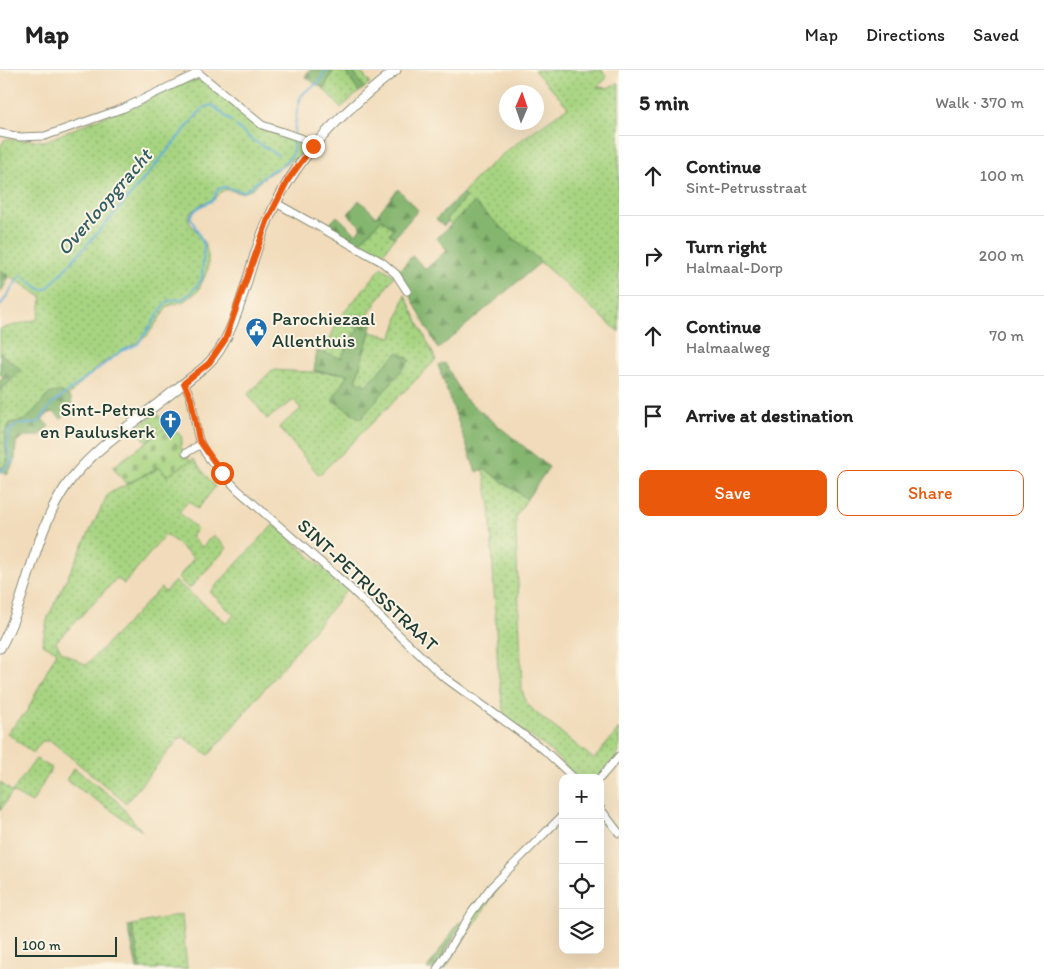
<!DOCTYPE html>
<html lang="en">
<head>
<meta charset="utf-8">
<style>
  body { margin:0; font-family:Itim,sans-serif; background:#f6f6f6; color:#222 }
  .controls { position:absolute; right:15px; bottom:15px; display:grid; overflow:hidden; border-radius:10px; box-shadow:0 5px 20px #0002 }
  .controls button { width:45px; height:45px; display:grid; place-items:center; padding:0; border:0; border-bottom:1px solid #e0e0e0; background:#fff; color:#222; font:25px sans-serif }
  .compass { position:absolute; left:499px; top:15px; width:45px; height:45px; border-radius:50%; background:#fff; box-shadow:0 5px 20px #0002; rotate:2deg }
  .scale { position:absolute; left:15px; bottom:12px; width:102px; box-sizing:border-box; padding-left:5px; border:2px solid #1f3d34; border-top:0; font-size:14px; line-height:18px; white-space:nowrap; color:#1f3d34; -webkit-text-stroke:4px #fcf5e5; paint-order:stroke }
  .stop { position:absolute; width:15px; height:15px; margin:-11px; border:4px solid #ea580c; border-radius:50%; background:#fff }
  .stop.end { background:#ea580c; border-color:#fff; box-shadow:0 1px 5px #0008 }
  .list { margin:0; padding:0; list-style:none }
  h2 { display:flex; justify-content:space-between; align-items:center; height:65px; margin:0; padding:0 20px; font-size:21px }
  h2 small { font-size:16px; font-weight:400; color:#767676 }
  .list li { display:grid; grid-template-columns:32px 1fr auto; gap:15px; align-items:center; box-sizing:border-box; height:80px; padding:0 20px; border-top:1px solid #e0e0e0 }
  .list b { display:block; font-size:19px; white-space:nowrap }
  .list p { margin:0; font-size:16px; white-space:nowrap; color:#767676 }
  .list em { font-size:16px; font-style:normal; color:#767676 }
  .actions { display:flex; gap:10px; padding:15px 20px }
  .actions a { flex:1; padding:11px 0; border:1px solid #ea580c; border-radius:10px; text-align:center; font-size:18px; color:#ea580c }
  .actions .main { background:#ea580c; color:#fff }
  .icon { flex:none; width:28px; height:28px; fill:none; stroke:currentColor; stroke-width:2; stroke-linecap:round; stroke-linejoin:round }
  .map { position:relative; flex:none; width:619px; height:899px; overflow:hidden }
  header { display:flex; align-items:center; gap:30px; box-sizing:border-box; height:70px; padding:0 25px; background:#fff; border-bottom:1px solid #e0e0e0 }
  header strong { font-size:24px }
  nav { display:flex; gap:28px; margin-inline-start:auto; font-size:18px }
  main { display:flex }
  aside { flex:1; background:#fff }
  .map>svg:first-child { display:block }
  .grass { fill:url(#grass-dots); stroke:#63885a }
  .forest { fill:url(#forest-firs); stroke:#527a52 }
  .cemetery { fill:url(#cemetery-stones); stroke:#63885a }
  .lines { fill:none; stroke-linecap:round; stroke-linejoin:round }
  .stream { stroke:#60add9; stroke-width:2 }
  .minor-casing { stroke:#888c77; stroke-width:9 }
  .tertiary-casing { stroke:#888c77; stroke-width:11 }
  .minor { stroke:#fff; stroke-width:7 }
  .tertiary { stroke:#fff; stroke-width:9 }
  .route { stroke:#ea580c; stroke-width:6 }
  .labels { text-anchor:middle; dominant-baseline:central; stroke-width:4; stroke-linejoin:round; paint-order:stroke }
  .poi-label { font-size:19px; fill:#1f3d34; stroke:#fcf5e5; text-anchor:start }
  .street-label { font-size:19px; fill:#1f3d34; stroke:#fcf5e5 }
  .water-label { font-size:20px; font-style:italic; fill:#325f66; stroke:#fcf5e5 }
</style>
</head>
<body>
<header>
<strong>Map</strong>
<nav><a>Map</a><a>Directions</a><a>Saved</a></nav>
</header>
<main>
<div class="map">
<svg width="619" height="899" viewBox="0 0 619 899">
  <defs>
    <pattern id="grass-dots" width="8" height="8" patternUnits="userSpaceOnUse" patternTransform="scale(1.25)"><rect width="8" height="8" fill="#a7d481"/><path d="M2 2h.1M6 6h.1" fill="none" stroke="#87ad6a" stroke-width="1.8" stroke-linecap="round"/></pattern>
    <pattern id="forest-firs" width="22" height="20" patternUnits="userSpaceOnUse" patternTransform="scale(1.25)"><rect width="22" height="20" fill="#85b66f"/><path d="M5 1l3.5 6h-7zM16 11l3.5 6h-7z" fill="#6c955c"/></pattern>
    <pattern id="cemetery-stones" width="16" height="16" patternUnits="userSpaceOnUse" patternTransform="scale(1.25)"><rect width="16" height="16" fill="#a7d481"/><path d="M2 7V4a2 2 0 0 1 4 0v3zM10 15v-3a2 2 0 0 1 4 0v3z" fill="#87ad6a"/></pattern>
  </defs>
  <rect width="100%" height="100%" fill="#fcf5e5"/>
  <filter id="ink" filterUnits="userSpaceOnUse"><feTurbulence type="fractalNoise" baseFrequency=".02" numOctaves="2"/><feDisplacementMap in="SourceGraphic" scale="10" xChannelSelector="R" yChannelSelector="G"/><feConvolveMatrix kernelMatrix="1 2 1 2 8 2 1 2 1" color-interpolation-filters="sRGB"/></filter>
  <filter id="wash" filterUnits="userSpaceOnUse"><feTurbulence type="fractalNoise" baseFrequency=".0096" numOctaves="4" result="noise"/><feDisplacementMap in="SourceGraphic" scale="20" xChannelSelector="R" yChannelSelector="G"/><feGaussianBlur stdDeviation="1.12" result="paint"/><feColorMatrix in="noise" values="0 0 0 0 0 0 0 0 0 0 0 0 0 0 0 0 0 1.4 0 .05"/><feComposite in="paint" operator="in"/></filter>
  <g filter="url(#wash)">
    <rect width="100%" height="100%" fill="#f1dbba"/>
    <g class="grass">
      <polygon points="333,0 344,0 359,22 341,38 324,19"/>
      <polygon points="352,0 359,0 370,13 364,18"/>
      <path d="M534,0H602L607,8L597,17L607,18L619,13V262L474,133L451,155L446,149L465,127L462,124C491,88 531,63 568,37Z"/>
      <path d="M199,10C222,19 236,43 256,56C268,64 297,68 303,75V80L295,90L292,89C284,97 276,99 266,106C260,110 255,118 248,121C233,128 228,109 214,130L201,134L189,144V152L205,173L208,185V199L198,221L184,231L168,236L147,266L98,296L68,326L64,323L49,324L26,350L10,353L5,374L7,392L0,399V321L21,300L0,283V259L38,249L42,227L0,200V77L5,69L45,71L184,13Z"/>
      <polygon points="382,149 393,159 389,164 395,167 380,188 358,174"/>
      <polygon points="382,197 394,206 366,248 357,244 358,259 341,288 324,285 337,251"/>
      <polygon points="405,225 436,290 319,405 279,357 301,339 294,330 267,349 248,324 272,300 348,304 361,348 410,290 398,282 366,316 356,310 370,262 392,267"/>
      <polygon points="157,343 169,359 146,371 136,358"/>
      <polygon points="193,389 215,417 198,439 189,431 179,442 197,459 191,467 202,477 213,465 227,478 189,519 178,508 194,488 166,464 124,514 117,508 56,572 62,582 86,595 161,518 165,522 175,511 227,553 234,545 210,522 274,454 347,520 209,685 181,666 126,733 51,671 42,671 33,683 7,663 27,641 57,581 42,574 48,547 108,424 161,397 167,406"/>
      <polygon points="483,399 485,399 527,429 516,446 516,462 522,620 526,632 534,641 594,689 619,659 619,683 598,708 578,708 547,678 509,651 504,644 498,601 490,436"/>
      <polygon points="36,689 52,698 32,733 12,722 0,741 0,712 12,722"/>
      <polygon points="74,698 116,730 142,761 66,710"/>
      <polygon points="507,804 475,853 469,850 483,830"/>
      <polygon points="182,844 187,899 141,899 132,855"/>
    </g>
    <g class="forest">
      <polygon points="309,0 333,0 324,19 305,7"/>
      <polygon points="344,0 352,0 364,18 359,22"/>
      <polygon points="398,119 418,140 395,167 389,164 393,159 382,149 358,174 327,157 337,146 356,164 361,157 348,144 359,130 376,146"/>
      <polygon points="462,124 466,127 446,149 448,151 444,156 436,149"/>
      <polygon points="474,133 541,192 438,279 398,202 412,186 426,199 447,180 437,168"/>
      <polygon points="0,200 9,207 0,224"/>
      <polygon points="357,244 373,251 356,310 366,315 398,282 410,290 361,349 332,330 348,304 314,301 317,281 341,288 358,259 352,255"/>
      <polygon points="0,283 22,300 0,321 0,310 3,307 0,304"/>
      <polygon points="445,293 464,328 549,397 527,429 485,399 476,402 438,295"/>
      <path d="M60,321L71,328C73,340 70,342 61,349L55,343L51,342L42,349L49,356L39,366H25L16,372L15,390L7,405L0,400L7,392L5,362L10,353L26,350L49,324Z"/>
      <polygon points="469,850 475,853 445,899 439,899"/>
      <polygon points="459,852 462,854 435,899 427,899"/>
      <polygon points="132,855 141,899 137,899 128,856"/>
    </g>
    <polygon class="cemetery" points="164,359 180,363 182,369 181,377 190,391 167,406 160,397 126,414 113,397"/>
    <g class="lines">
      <g class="stream">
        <polyline points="236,56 251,69 278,85"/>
        <path d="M294,63C296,53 296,34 302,25C312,13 317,20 326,0"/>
        <polyline points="0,236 21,205 40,219 47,219 117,141 203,38 212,35 231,51"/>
        <polyline points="0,402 12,392 7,376 9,361 17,355 38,353 52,334 120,282 138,274 165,234 170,230 182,229 191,223 202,209 204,175 190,146 199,137 213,130 218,119 225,117 244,122 271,101 280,97 292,85 294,71"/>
      </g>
    </g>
  </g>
  <g filter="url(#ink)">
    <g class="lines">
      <defs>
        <g id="minor">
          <polyline points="195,0 262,55 301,68 313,76"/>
          <polyline points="0,63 20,67 45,66 124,38 198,3"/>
          <polyline points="276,133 382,192 396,204 407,221"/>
          <path d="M184,313C195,331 193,351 199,370C205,389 225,406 238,420L349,517L441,605L543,679L574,708"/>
          <polyline points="186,383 201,374"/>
          <polyline points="600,708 619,686"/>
          <polyline points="600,738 619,763"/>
          <polyline points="437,899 472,842 491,817 563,745"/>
        </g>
        <path id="tertiary" d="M0,578C30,524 33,458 72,408C101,372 144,346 179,317C193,306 210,295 220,279C239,248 246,210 258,176C284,98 333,49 396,0"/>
      </defs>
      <use href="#minor" class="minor-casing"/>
      <use href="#tertiary" class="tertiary-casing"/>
      <use href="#minor" class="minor"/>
      <use href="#tertiary" class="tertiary"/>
    </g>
  </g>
  <g class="lines" filter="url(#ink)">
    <polyline class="route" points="222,403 199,370 191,329 184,313 209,293 225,270 268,149 288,110 313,76"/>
  </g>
  <defs>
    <symbol id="civic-pin" viewBox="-11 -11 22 30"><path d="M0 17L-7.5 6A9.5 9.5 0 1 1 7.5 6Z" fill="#1f6fb2" stroke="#fcf5e5"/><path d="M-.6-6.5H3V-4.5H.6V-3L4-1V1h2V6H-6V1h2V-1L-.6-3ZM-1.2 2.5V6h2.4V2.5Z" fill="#fff"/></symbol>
    <symbol id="church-pin" viewBox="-11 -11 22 30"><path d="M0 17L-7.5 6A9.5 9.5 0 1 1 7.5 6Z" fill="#1f6fb2" stroke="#fcf5e5"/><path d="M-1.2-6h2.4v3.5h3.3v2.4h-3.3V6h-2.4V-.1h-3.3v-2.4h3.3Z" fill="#fff"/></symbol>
  </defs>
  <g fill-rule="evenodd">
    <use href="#civic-pin" x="244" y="246" width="25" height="34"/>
    <use href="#church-pin" x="158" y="338" width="25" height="34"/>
  </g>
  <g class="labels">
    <g class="poi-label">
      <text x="272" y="248">Parochiezaal<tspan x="272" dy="22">Allenthuis</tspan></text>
      <text x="155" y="339" text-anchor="end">Sint-Petrus<tspan x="155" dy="22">en Pauluskerk</tspan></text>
    </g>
    <g class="street-label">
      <text transform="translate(368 515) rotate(43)">SINT-PETRUSSTRAAT</text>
    </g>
    <g class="water-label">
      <text transform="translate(104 132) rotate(-49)">Overloopgracht</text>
    </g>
  </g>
</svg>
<div class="controls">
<button>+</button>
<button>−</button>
<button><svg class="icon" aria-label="locate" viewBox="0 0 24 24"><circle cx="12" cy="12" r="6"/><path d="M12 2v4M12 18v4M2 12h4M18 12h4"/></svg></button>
<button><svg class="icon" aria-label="layers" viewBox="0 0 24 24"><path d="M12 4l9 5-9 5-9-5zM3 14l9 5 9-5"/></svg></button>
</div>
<svg class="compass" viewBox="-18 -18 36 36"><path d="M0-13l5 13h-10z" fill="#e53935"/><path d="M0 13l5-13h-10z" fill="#767676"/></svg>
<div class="scale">100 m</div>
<div class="stop" style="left:222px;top:403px"></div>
<div class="stop end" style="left:313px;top:76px"></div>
</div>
<aside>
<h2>5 min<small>Walk · 370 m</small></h2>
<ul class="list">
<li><svg class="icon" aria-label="ahead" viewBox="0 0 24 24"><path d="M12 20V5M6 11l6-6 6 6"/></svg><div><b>Continue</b><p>Sint-Petrusstraat</p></div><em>100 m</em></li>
<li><svg class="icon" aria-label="right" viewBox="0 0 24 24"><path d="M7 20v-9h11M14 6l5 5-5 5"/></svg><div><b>Turn right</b><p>Halmaal-Dorp</p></div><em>200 m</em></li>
<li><svg class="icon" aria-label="ahead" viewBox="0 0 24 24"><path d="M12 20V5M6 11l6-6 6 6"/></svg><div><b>Continue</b><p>Halmaalweg</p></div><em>70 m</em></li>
<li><svg class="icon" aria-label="arrive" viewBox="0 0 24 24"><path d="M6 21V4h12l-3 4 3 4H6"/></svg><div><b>Arrive at destination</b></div></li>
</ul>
<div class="actions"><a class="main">Save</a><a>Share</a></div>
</aside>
</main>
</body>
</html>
